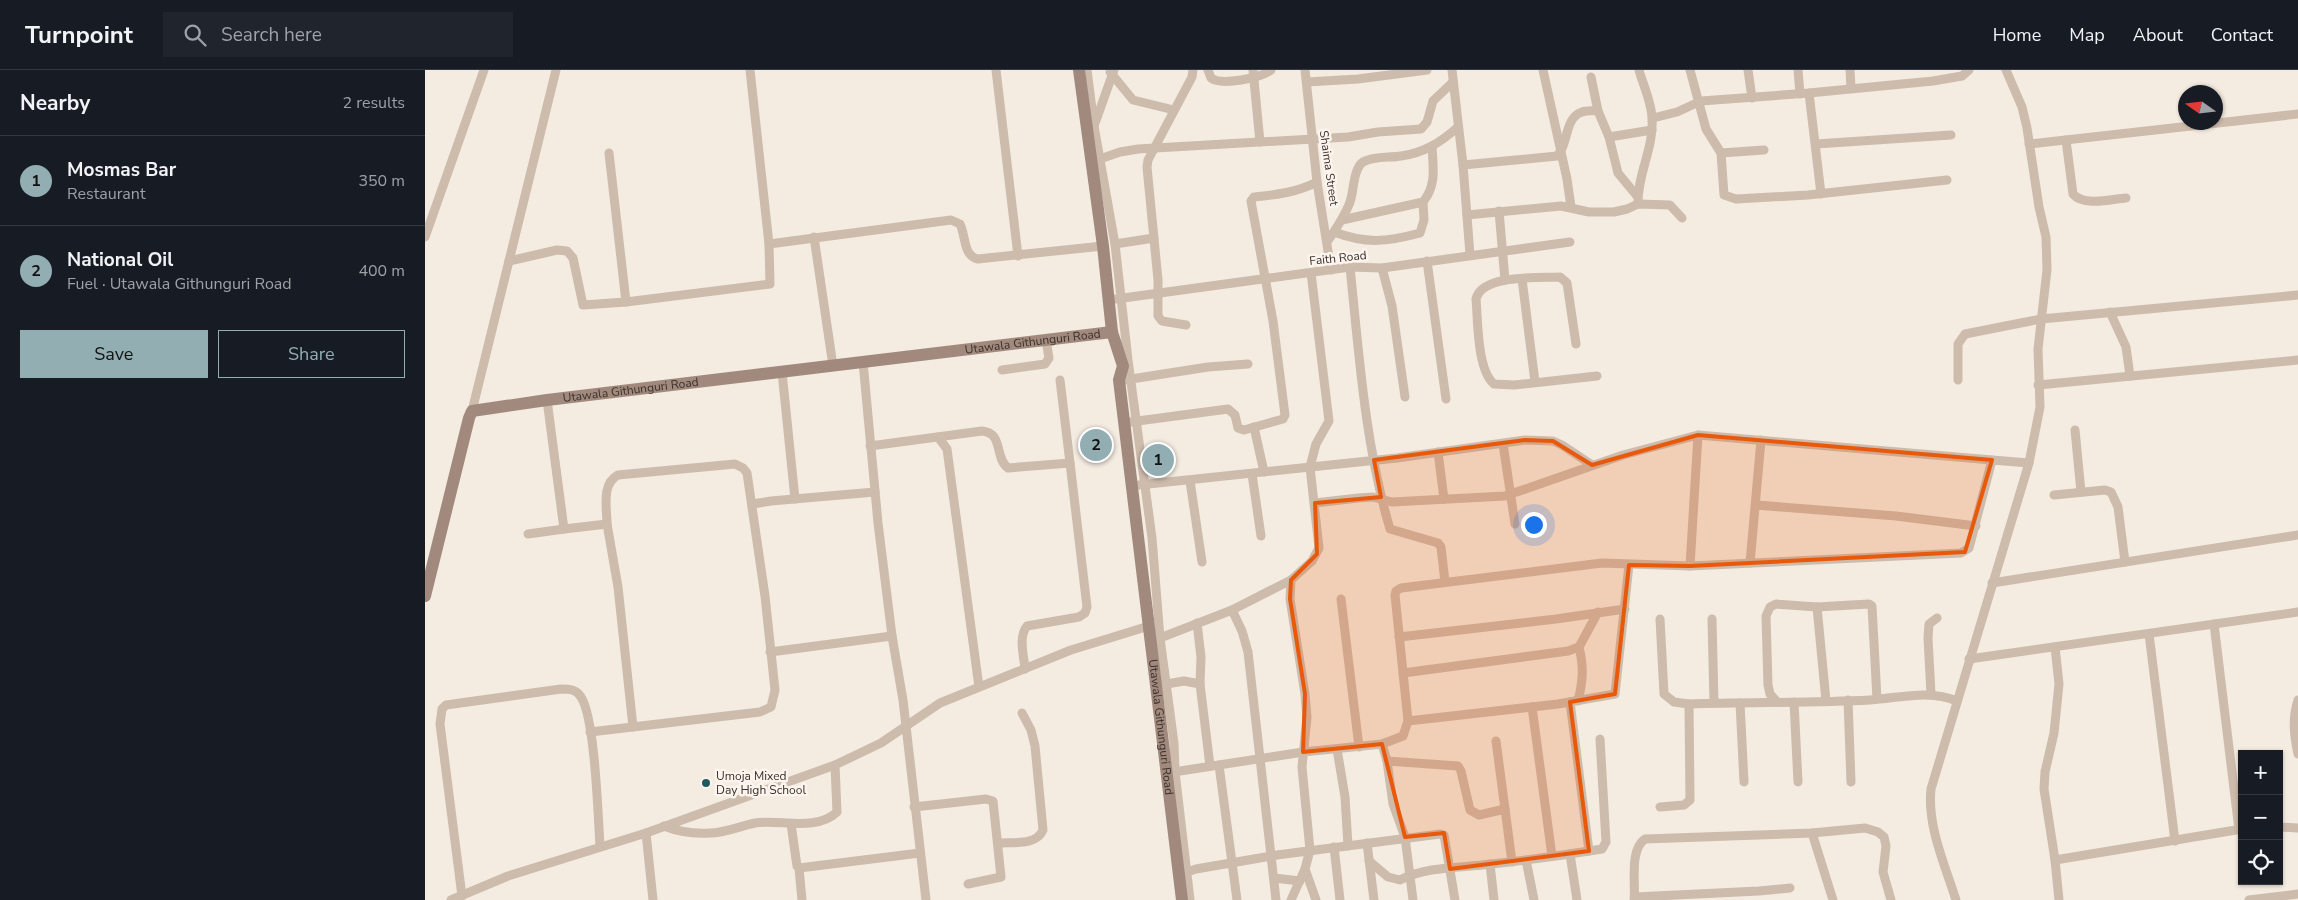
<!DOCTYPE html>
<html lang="en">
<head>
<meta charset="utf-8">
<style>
  body { margin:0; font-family:"Nunito Sans",sans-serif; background:#20242c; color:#f1f3f6 }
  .controls { position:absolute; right:15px; bottom:15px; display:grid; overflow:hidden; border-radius:0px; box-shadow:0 1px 4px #0004 }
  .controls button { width:45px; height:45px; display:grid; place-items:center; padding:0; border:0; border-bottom:1px solid #363941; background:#171b24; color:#f1f3f6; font:25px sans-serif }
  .compass { position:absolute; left:1753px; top:15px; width:45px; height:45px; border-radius:50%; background:#171b24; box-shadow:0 1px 4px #0004; rotate:284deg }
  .you { position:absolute; left:1108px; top:454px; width:18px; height:18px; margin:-12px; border:4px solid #fff; border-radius:50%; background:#1a73e8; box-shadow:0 0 0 8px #1a73e833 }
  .badge { display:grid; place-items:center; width:32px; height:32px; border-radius:50%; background:#92aeb2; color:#111; font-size:16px; font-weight:700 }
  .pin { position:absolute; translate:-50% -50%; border:2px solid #fff; box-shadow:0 1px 5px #0006 }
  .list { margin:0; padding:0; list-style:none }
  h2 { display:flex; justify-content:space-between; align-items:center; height:65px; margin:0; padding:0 20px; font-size:21px }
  h2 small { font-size:16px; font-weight:400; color:#9ea1a6 }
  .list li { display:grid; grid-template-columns:32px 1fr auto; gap:15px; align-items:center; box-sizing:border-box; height:90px; padding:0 20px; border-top:1px solid #363941 }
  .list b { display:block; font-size:19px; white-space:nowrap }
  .list p { margin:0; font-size:16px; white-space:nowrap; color:#9ea1a6 }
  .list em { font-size:16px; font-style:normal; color:#9ea1a6 }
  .actions { display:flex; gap:10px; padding:15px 20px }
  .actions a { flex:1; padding:11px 0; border:1px solid #92aeb2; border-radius:0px; text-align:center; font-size:18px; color:#92aeb2 }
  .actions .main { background:#92aeb2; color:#111 }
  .icon { flex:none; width:28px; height:28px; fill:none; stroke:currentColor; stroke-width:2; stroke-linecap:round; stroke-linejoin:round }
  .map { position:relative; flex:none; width:1873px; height:830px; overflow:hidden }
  header { display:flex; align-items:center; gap:30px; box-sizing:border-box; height:70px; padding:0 25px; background:#171b24; border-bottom:1px solid #363941 }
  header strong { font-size:24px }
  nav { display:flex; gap:28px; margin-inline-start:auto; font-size:18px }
  .search { width:350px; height:45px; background:#20242c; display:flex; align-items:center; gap:12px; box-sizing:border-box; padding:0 18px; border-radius:0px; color:#9ea1a6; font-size:19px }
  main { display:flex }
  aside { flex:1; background:#171b24 }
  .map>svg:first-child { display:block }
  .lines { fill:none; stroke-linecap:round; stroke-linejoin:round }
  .street { stroke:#cdbbac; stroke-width:9 }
  .secondary { stroke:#a18a7d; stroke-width:12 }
  .marked { fill:#e8590c; fill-opacity:0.2; stroke:#e8590c; stroke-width:4; stroke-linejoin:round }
  .poi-dot { fill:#1f5a5e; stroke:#fbf5ee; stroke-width:2 }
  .labels { text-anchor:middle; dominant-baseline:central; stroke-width:5; stroke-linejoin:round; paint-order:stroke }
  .street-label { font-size:12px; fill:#3b302b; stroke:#fbf5ee }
  .poi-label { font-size:12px; fill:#3b302b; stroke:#fbf5ee; text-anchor:start }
</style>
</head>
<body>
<header>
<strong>Turnpoint</strong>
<div class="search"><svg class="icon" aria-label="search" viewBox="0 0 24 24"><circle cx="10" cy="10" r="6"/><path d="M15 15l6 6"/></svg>Search here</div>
<nav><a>Home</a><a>Map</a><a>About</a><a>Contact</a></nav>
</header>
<main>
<aside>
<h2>Nearby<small>2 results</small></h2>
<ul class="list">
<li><span class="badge">1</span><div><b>Mosmas Bar</b><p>Restaurant</p></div><em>350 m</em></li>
<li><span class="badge">2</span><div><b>National Oil</b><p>Fuel · Utawala Githunguri Road</p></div><em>400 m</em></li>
</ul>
<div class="actions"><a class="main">Save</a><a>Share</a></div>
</aside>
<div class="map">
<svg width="1873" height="830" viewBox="0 0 1873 830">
  <rect width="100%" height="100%" fill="#f4ebe1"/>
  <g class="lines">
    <g class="street">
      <path d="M325,0L344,174L526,150L535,154C541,166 538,186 553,189L678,176"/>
      <polyline points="571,0 593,186"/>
      <polyline points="662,0 669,55"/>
      <polyline points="689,0 669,56 690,174 703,290 727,468 735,568 749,673 750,702 765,830"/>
      <path d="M783,0L786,8C796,16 836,8 846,0"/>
      <polyline points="828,0 835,72"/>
      <polyline points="880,0 892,112 906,200"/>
      <polyline points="1027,0 1038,95 1045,185"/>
      <polyline points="1118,0 1142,109 1146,137"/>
      <polyline points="1265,0 1281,59 1296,83 1299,125 1311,129 1383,125 1522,110"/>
      <polyline points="1323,0 1327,28"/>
      <polyline points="1373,0 1375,24"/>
      <polyline points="1425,0 1426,18"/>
      <polyline points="685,2 708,30 749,40"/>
      <polyline points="1166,7 1173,41 1184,67 1193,103 1212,126"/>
      <polyline points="882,12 933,9 1002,0"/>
      <polyline points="1384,23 1396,124"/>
      <polyline points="1228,48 1252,42 1276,31 1384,23 1508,11 1537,6 1544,0"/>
      <polyline points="1184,67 1227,60"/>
      <path d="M1641,70L1648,124C1659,137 1687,129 1701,128"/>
      <polyline points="1391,74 1526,65"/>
      <polyline points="1604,74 1873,44"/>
      <polyline points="184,83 201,232"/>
      <polyline points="1296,83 1339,80"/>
      <polyline points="675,89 695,82 713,79 923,67 953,62 996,59 1002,52 1008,31 1028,12"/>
      <path d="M1038,95L1132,86C1144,74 1139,48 1157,42C1162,40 1168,41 1173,41"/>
      <path d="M1213,134C1212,105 1229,78 1227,49C1227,33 1218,15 1214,0"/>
      <polyline points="1074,141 1080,210"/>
      <polyline points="1042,145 1136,136 1164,142 1189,142 1202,139 1213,134 1245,135 1257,148"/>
      <path d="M917,150L998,132C1012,115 1008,97 1007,76"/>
      <path d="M909,162C941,174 962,172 995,163L999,150L998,132"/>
      <polyline points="0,167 59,0"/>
      <polyline points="389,167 408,296"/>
      <path d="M902,172C911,159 920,146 925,132C929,121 928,99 938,92C949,86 964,88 976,86C999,83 1016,72 1033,57"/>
      <polyline points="690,174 729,168"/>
      <polyline points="84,191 132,180 142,181 148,188 158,235 201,232 345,214 344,174"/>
      <polyline points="1002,191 1021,329"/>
      <path d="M925,197C934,284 940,375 965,459L1013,473L1016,477L1020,512"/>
      <polyline points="957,198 967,236 980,327"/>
      <polyline points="1097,209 1110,312"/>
      <polyline points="691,229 925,197 957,198 1145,172"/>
      <polyline points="1685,242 1701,277 1705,306"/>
      <polyline points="761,255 737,251 733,246 733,210 722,97 723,90 767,7 768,0"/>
      <path d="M1151,274L1142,213L1135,207C1114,208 1057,204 1051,229C1053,251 1052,300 1069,314L1089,315L1172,306"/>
      <polyline points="438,292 453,453 467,566 478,630 501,830"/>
      <polyline points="577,300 620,294 624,288 621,270"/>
      <polyline points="357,302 370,429"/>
      <polyline points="700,310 783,297 823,294"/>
      <polyline points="1533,310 1533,274 1540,264 1616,249 1873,225"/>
      <polyline points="1613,315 1873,290"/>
      <path d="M122,330L139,459L182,454C182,438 176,414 193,405L310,394L318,398L322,403L340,526L350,620L346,637L335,642L165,662"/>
      <polyline points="47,341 131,0"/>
      <path d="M705,352L803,339L810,345L813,358L819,360L858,349L860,345L848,251L826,131L829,127C851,125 873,122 892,112"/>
      <polyline points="829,357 839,402"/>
      <polyline points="1650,360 1656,422"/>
      <polyline points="513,367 522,379 554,617"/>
      <polyline points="1078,374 1090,454"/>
      <path d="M445,376L557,361C579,363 569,388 583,398L645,393L635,310"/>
      <polyline points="1013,382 1019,429"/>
      <polyline points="827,404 836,466"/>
      <polyline points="765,411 777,492"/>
      <polyline points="714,415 972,388 1100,370 1128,371 1137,375 1167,395"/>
      <polyline points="1629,425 1680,420 1686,422 1693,437 1700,492"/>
      <polyline points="890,433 933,428 948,427 967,432 1080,426 1198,385 1273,365 1567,390"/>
      <polyline points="328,434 346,431 450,422"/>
      <polyline points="1331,435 1471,446 1551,456"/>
      <polyline points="182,454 193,517 208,657"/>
      <polyline points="103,464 139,459"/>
      <polyline points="1325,493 1336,370"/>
      <polyline points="1265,496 1273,365"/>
      <polyline points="1567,513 1873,465"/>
      <polyline points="916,529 934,677"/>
      <polyline points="1392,537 1401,631"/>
      <polyline points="807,540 817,561 823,582 851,830"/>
      <path d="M1235,549L1239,624L1249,632L1264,634C1325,632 1385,633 1445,630C1475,628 1504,619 1532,631"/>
      <polyline points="1287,549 1289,633"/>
      <polyline points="772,553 776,587 775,614"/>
      <polyline points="1789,554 1814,760"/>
      <polyline points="1724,564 1750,771"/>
      <polyline points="974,567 1131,549 1200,539"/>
      <polyline points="735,568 807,540 866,510"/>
      <polyline points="1630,577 1634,614 1629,663 1620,702 1619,719 1630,790 1634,830"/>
      <polyline points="345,582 467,566"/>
      <polyline points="1544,589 1873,542"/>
      <path d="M600,599C599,586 593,567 602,556L654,547L660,543L662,537L645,393"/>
      <polyline points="978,603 1143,581 1154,577"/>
      <polyline points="736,615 759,611 775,614 785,696"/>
      <polyline points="1506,624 1503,568 1504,554 1512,548"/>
      <polyline points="1423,630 1426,712"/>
      <path d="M1873,630C1867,649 1869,665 1873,684"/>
      <path d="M1153,631C1158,611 1159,597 1154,577L1173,542"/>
      <polyline points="1145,632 1164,781"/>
      <polyline points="1352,632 1345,624 1343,615 1341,546 1345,537 1351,534 1392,537 1444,534 1447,536 1452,629"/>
      <polyline points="1369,632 1373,712"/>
      <polyline points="1315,633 1319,712"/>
      <polyline points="1107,637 1127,786"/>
      <polyline points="983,651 1133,634 1190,624 1204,495"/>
      <polyline points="1071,671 1087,792"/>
      <polyline points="957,674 962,691 968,734 980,767 988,830"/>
      <polyline points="912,679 920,727 923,776"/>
      <polyline points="962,691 1033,696 1036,701 1045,740 1054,745 1080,739"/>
      <polyline points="794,695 812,830"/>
      <polyline points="742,703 878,682 957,674 978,666 983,651 970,525 971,521 976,518 1177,493 1265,496 1536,483 1544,478 1567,390 1604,393"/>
      <polyline points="489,737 561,729 568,731 576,807 543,814"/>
      <polyline points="1235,737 1259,735 1265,730 1264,634"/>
      <polyline points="366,754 372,796 374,798 377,830"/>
      <path d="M239,756C254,762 269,764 285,763C300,763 315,756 330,753C355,749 391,762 412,742L410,695"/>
      <polyline points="1854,757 1873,758"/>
      <polyline points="221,763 228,830"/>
      <polyline points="1387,763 1408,830"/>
      <path d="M573,773C589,772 611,776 618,760L610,676L606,660L597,643"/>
      <polyline points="942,773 949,830"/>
      <polyline points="909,777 915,830"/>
      <polyline points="1145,784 1152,830"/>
      <polyline points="1101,790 1109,830"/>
      <polyline points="1630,790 1817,759"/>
      <path d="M944,791L963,807L975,810C1002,796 1036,798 1066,794C1103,790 1140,785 1177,779L1181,772L1175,669"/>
      <polyline points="1065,794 1069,830"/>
      <polyline points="374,798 495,783"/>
      <polyline points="880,799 891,830"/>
      <polyline points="756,804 771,799 852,785 1015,764 1019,765 1030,830"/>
      <polyline points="849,808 875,811"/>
      <path d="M37,826L15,654L17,639L21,635L136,619C144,619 151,619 156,627C170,648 173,746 175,776"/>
      <polyline points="1210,827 1334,821 1365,818"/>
      <polyline points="26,830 83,806 221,763 410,695 456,673 515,633 646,580 724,556"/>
      <polyline points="866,830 880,799 885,780 877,697 882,647 880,624 865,529 866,510 887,491 894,478 885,397 891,374 904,351 886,203"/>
      <path d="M1209,830C1211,813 1204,780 1220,769L1387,763L1440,758L1453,762L1459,767L1461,776L1458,802L1466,830"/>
      <path d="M1531,830C1520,795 1502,756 1506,719L1604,393L1615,337L1613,279L1622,200L1621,167L1614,137L1602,58L1597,37L1581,0"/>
      <polyline points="1824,830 1873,824"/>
    </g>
    <g class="secondary">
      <path id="s1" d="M654,0L678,176L687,262L698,296L694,310L757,830"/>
      <path id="s2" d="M0,526L44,348L47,341L122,330L687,262"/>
    </g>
  </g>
  <path class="marked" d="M1273,365L1567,390L1540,482L1265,496L1204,495L1190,624L1145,632L1164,781L1025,799L1019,763L980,767L957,674L878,682L880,624L865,529L866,510L892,484L890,433L956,427L949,390L1100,370L1128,371L1167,395Z"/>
  <circle class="poi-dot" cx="281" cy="713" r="5"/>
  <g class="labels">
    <g class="street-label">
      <text transform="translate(904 98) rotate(82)">Shaima Street</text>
      <text transform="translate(913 188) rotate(-6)">Faith Road</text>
      <text stroke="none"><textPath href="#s2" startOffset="756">Utawala Githunguri Road</textPath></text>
      <text stroke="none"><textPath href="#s2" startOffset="351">Utawala Githunguri Road</textPath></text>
      <text stroke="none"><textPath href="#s1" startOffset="664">Utawala Githunguri Road</textPath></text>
    </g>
    <g class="poi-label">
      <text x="291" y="706">Umoja Mixed<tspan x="291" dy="14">Day High School</tspan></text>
    </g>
  </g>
</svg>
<div class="controls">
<button>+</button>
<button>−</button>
<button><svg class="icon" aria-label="locate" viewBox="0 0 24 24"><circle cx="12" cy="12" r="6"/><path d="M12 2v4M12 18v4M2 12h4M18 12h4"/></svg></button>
</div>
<svg class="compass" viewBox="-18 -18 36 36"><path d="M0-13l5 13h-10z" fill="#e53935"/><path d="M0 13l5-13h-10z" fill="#9ea1a6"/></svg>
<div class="you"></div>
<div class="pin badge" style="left:733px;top:390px">1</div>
<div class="pin badge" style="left:671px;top:375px">2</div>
</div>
</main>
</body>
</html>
